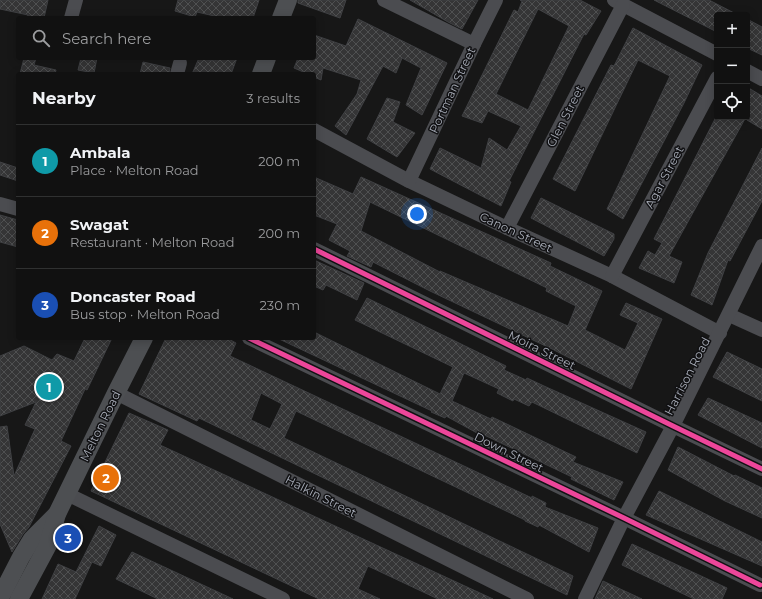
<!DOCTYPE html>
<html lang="en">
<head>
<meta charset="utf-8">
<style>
  body { margin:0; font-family:Montserrat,sans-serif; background:#1a1a1a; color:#f1f3f6 }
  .controls { position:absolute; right:12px; top:12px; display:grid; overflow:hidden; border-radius:4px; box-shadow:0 2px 10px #0003 }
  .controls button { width:36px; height:36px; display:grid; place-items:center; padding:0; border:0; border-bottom:1px solid #303131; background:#111; color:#f1f3f6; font:20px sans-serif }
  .you { position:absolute; left:417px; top:214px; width:14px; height:14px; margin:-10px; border:3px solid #fff; border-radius:50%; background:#1a73e8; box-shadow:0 0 0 6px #1a73e833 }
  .badge { display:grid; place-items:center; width:26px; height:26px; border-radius:50%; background:#0b8043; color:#fff; font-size:13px; font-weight:700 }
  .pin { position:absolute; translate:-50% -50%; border:2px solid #fff; box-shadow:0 1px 4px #0006 }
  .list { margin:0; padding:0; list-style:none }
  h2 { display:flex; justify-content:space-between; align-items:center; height:52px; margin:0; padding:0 16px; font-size:17px }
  h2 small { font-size:13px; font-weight:400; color:#9c9d9f }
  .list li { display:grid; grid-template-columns:26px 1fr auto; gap:12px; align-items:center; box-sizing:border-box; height:72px; padding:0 16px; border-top:1px solid #303131 }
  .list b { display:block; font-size:15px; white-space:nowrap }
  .list p { margin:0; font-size:13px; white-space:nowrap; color:#9c9d9f }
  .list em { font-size:13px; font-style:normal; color:#9c9d9f }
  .icon { flex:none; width:22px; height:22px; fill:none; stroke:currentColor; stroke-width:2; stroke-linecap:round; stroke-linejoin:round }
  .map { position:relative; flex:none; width:762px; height:599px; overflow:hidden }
  .search { position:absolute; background:#111; box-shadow:0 2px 10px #0003; left:16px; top:16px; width:300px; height:44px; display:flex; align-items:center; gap:10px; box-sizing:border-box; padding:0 14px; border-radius:4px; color:#9c9d9f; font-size:15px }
  .panel { position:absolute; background:#111; box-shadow:0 2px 10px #0003; left:16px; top:72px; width:300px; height:268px; border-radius:4px }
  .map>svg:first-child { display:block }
  .building { fill:url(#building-cross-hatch); stroke:#3f4043; fill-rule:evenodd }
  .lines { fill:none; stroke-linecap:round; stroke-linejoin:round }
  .minor { stroke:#4b4c50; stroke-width:14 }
  .major { stroke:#4d4f52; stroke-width:18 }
  .cycleway-casing { stroke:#111113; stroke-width:8 }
  .cycleway { stroke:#ed469a; stroke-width:5 }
  .labels { text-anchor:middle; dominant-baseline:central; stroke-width:3; stroke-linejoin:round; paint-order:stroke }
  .street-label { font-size:12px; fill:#a8adb8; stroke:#111113 }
</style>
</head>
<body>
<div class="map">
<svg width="762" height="599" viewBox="0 0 762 599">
  <defs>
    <pattern id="building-cross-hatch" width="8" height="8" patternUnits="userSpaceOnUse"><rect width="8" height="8" fill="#353536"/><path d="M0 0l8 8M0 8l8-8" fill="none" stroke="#4f5051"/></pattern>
  </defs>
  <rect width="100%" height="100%" fill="#171717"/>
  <g class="building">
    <polygon points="0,0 48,0 44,18 27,18 28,15 0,9"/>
    <polygon points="178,0 259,0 253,18 223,18 197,12 195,17 175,11"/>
    <polygon points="298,0 346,0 340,18 298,3"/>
    <polygon points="410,0 478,0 462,29 448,22"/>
    <path d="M520,0H580L601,11L586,35L584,34L509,181L511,182L501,206L430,169L440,148L481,168L489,138L507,150L521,126L488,111L482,123L462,116L514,10L518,12L522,1ZM538,9L569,26L528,110L496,94Z"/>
    <polygon points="654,0 709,0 738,15 717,15 717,32"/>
    <polygon points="358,19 447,63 422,115 406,105 421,68 402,58 396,73 383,66 346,135 335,126 357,94 361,80 323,68 321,80 314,77 314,74 308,74 294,68 298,58 314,58 314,35 346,46"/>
    <polygon points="747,19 762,27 762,55 747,48"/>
    <polygon points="633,28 702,65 684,103 623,219 607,209 670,76 638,60 575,191 553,179 611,65 614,66"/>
    <polygon points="24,58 36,58 34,65 56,70 55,74 20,74"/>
    <polygon points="81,58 97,58 94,73 78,70"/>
    <polygon points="199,58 215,61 216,58 237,58 231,74 192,74"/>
    <polygon points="143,62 170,68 169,74 140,74"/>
    <polygon points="747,87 762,96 762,129 747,120"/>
    <polygon points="387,98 400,102 393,122 415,133 397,157 367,139"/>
    <polygon points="716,117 746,117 669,256 682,262 674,283 639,268 648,251 655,255 662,243 654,239"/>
    <polygon points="762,148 762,201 730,261 728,260 712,305 691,295 708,253"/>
    <polygon points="0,162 18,168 18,181 0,175"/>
    <path d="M314,177L353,194L361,177L551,263L550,266L602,291L585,330L625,350L638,323L620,315L626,303L662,319L631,389L554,350L430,291L373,262L371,267L347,256L350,251L329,240L337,224L314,215ZM370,202L547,288L546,291L576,306L568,326L440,271V272L361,231Z"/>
    <polygon points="541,198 614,234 614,239 604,256 531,218"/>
    <polygon points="0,215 18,220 18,247 0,242"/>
    <polygon points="314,260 364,283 357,300 326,285 323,290 314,286"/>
    <polygon points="367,298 506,366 504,370 526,380 527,378 544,386 646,432 637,453 532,402 529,406 514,399 513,401 497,393 499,389 464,373 452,401 491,419 492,417 576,457 573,462 623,482 614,500 571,479 572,477 478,432 477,433 446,416 445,418 431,412 432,411 277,338 314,338 314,332 440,394 453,367 355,320"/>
    <polygon points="85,338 112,338 87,390 85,389 61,441 71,446 29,527 23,534 12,552 0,524 0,427 7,426 14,476 35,429 25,425 36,402 0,416 0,356 24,346 52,360 57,354 74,361"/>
    <path d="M166,338H227L236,343L230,356L532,498V496L546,503L545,507L598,528L589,552L539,525L538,527L525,521V520L296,411L284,438L573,576L567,595L199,418L197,421L139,394ZM261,393L282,404L270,429L251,420Z"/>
    <polygon points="727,352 762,369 762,401 713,377"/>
    <polygon points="708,398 762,423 762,448 698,415"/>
    <polygon points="129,413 168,430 160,445 493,599 438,599 368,566 358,589 380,599 319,599 91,491"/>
    <polygon points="678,447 734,476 735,475 762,488 762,518 725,501 668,470"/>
    <polygon points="659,491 762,542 762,566 646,515"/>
    <polygon points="99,526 116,535 101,566 92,562 75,599 42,599 58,564 76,572"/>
    <polygon points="632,544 727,588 722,599 694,599 622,565"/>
    <polygon points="132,552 233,599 158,599 116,579"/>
    <polygon points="603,581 642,599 595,599"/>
  </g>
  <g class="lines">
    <g class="minor">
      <polyline points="384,0 474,44"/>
      <polyline points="614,0 717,54"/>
      <polyline points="71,18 76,0"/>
      <polyline points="747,71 762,79"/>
      <polyline points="177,74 180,63"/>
      <polyline points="314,130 409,181 507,228 612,276 720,333"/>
      <polyline points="409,181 474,44 496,0"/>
      <polyline points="0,204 18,209"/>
      <polyline points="507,228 623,5"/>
      <polyline points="314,249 673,426 762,469"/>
      <polyline points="612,276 717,78"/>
      <polyline points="729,315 762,330"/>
      <polyline points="249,338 624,518 760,585"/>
      <polyline points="116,393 527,599"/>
      <polyline points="67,494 283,599"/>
      <polyline points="585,599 624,518 673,426 762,246"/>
    </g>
    <g class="major">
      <polyline points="281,18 288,0"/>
      <polyline points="261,74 267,58"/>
      <polyline points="0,598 21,557 32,539 57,514"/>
      <polyline points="19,599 48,545 57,514 116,393 144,338"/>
    </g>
    <defs>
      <g id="cycleway">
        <polyline points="314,249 673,426 762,469"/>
        <polyline points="249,338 624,518 760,585"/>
      </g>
    </defs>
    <use href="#cycleway" class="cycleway-casing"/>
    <use href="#cycleway" class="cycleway"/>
  </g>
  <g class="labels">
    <g class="street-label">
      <text transform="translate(452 90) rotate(-65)">Portman Street</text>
      <text transform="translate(565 116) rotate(-63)">Glen Street</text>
      <text transform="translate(664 177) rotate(-62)">Agar Street</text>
      <text transform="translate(516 232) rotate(25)">Canon Street</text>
      <text transform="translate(542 350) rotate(26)">Moira Street</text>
      <text transform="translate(687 376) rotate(-63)">Harrison Road</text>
      <text transform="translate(100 426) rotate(-64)">Melton Road</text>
      <text transform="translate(509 452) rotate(26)">Down Street</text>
      <text transform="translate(321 496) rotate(27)">Halkin Street</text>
    </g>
  </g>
</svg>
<div class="controls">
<button>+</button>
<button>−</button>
<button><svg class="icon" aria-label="locate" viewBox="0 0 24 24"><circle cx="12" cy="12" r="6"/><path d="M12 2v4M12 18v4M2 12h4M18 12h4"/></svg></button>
</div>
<div class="you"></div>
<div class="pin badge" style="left:49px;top:387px;background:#0f9aa8">1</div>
<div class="pin badge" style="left:106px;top:478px;background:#e8710a">2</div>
<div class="pin badge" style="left:68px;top:538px;background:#1a4fb4">3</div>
<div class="search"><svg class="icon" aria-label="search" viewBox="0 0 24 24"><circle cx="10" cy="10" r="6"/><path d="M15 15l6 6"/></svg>Search here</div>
<section class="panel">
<h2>Nearby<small>3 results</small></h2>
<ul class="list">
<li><span class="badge" style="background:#0f9aa8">1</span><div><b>Ambala</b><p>Place · Melton Road</p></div><em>200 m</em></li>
<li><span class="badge" style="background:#e8710a">2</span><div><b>Swagat</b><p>Restaurant · Melton Road</p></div><em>200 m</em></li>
<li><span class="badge" style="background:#1a4fb4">3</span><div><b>Doncaster Road</b><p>Bus stop · Melton Road</p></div><em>230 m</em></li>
</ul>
</section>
</div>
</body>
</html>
